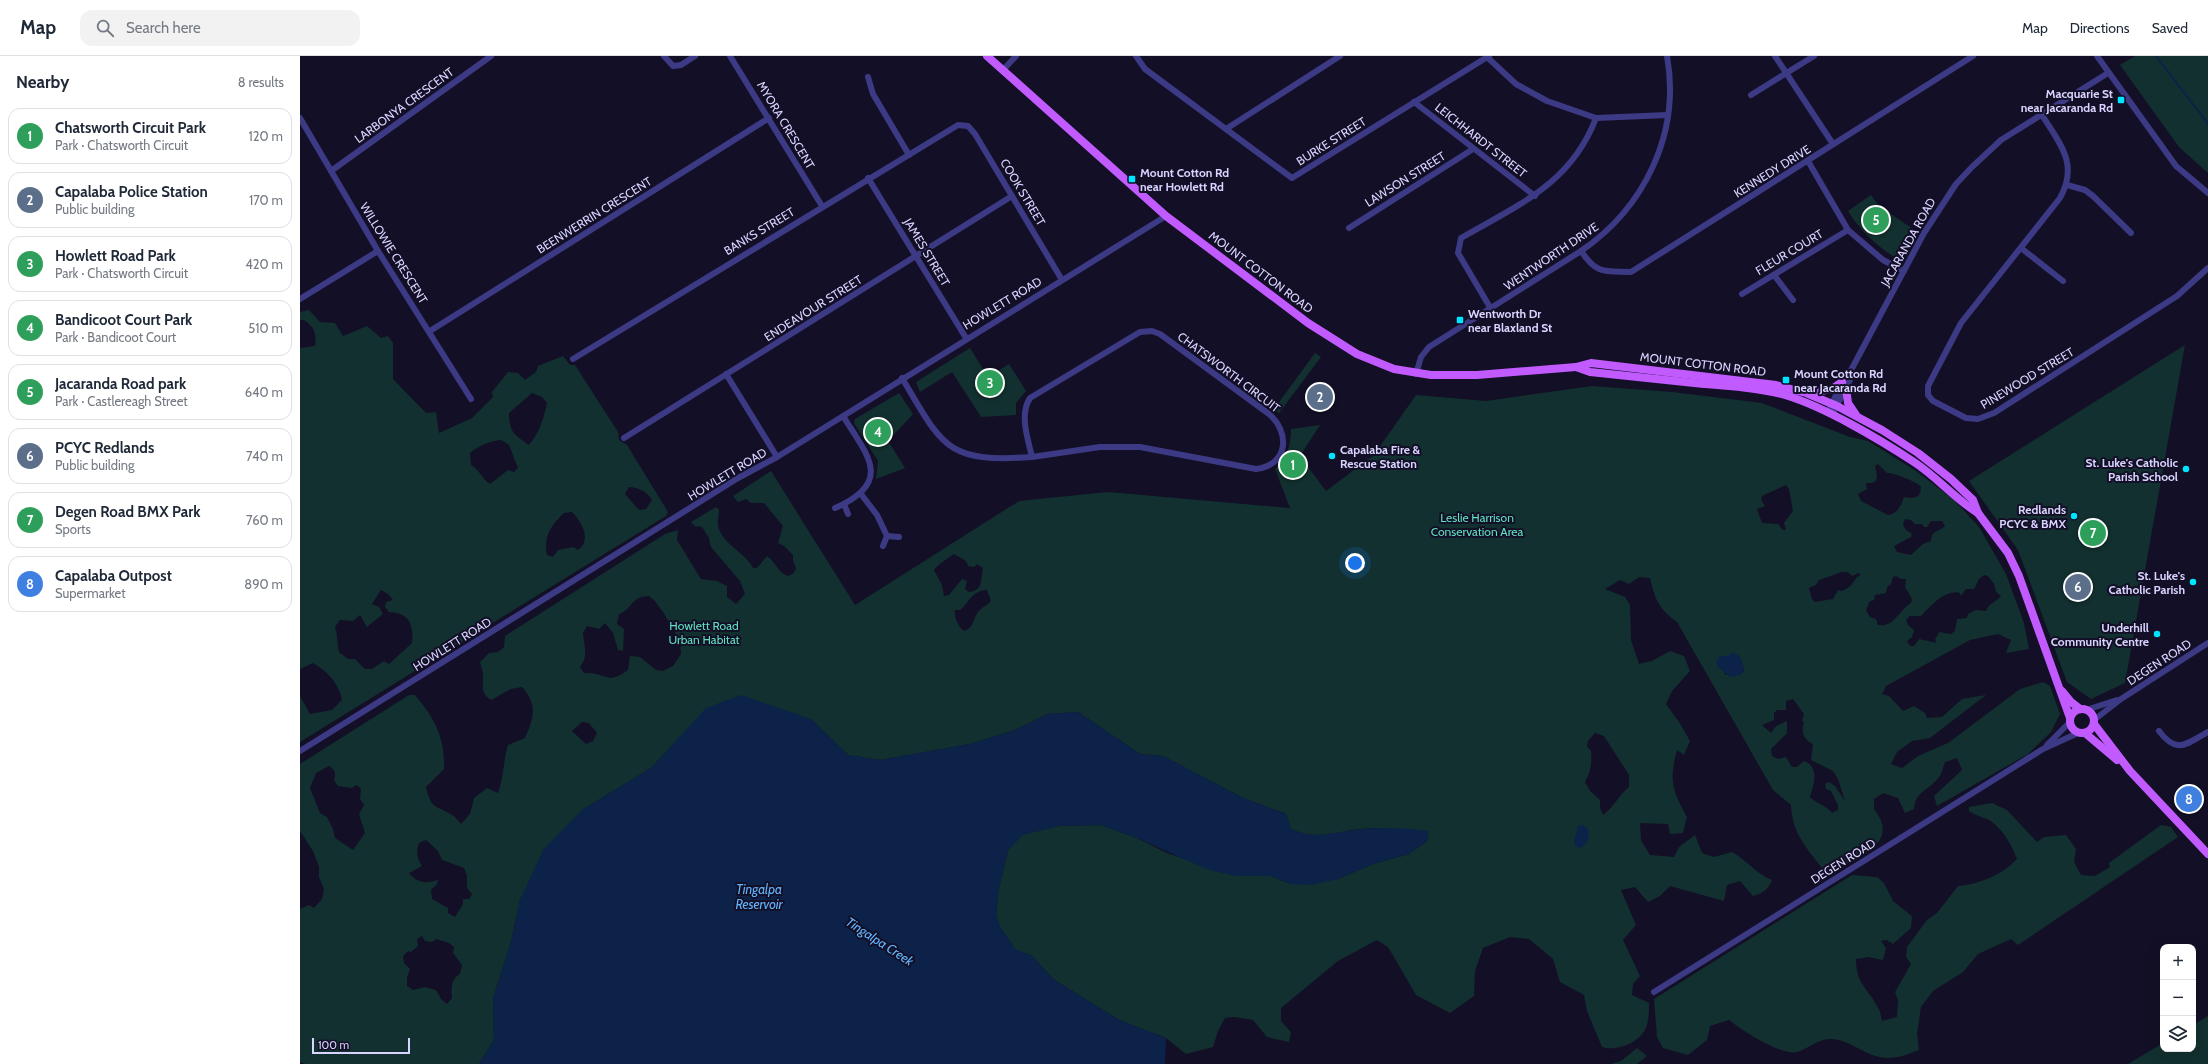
<!DOCTYPE html>
<html lang="en">
<head>
<meta charset="utf-8">
<style>
  body { margin:0; font-family:Cabin,sans-serif; background:#f2f2f3; color:#1f2937 }
  .controls { position:absolute; right:12px; bottom:12px; display:grid; overflow:hidden; border-radius:8px; box-shadow:0 4px 16px #0002 }
  .controls button { width:36px; height:36px; display:grid; place-items:center; padding:0; border:0; border-bottom:1px solid #e0e1e3; background:#fff; color:#1f2937; font:20px sans-serif }
  .scale { position:absolute; left:12px; bottom:10px; width:98px; box-sizing:border-box; padding-left:4px; border:2px solid #d9d4ff; border-top:0; font-size:11px; line-height:14px; white-space:nowrap; color:#d9d4ff; -webkit-text-stroke:3px #130f26; paint-order:stroke }
  .you { position:absolute; left:1055px; top:507px; width:14px; height:14px; margin:-10px; border:3px solid #fff; border-radius:50%; background:#1a73e8; box-shadow:0 0 0 6px #1a73e833 }
  .badge { display:grid; place-items:center; width:26px; height:26px; border-radius:50%; background:#117e91; color:#fff; font-size:13px; font-weight:700 }
  .pin { position:absolute; translate:-50% -50%; border:2px solid #fff; box-shadow:0 1px 4px #0006 }
  .list { margin:0; padding:0; list-style:none }
  h2 { display:flex; justify-content:space-between; align-items:center; height:52px; margin:0; padding:0 16px; font-size:17px }
  h2 small { font-size:13px; font-weight:400; color:#747a83 }
  .list li { display:grid; grid-template-columns:26px 1fr auto; gap:12px; align-items:center; box-sizing:border-box; height:56px; margin:0 8px 8px; padding:0 8px; border:1px solid #e0e1e3; border-radius:12px }
  .list b { display:block; font-size:15px; white-space:nowrap }
  .list p { margin:0; font-size:13px; white-space:nowrap; color:#747a83 }
  .list em { font-size:13px; font-style:normal; color:#747a83 }
  .icon { flex:none; width:22px; height:22px; fill:none; stroke:currentColor; stroke-width:2; stroke-linecap:round; stroke-linejoin:round }
  .map { position:relative; flex:none; width:1908px; height:1008px; overflow:hidden }
  header { display:flex; align-items:center; gap:24px; box-sizing:border-box; height:56px; padding:0 20px; background:#fff; border-bottom:1px solid #e0e1e3 }
  header strong { font-size:19px }
  nav { display:flex; gap:22px; margin-inline-start:auto; font-size:14px }
  .search { width:280px; height:36px; background:#f2f2f3; display:flex; align-items:center; gap:10px; box-sizing:border-box; padding:0 14px; border-radius:12px; color:#747a83; font-size:15px }
  main { display:flex }
  aside { flex:1; background:#fff }
  .map>svg:first-child { display:block }
  .green { fill:#12302f; fill-rule:evenodd }
  .water { fill:#0c2248 }
  .lines { fill:none; stroke-linecap:round; stroke-linejoin:round }
  .stream { stroke:#0c2248; stroke-width:2 }
  .minor { stroke:#3d3a85; stroke-width:6 }
  .major { stroke:#c25bff; stroke-width:8 }
  .poi-dot { fill:#00e5ff; stroke:#130f26; stroke-width:1.5 }
  .labels { text-anchor:middle; dominant-baseline:central; stroke-width:4; stroke-linejoin:round; paint-order:stroke }
  .poi-label { font-size:12px; font-weight:bold; fill:#d9d4ff; stroke:#130f26; text-anchor:end }
  .street-label { font-size:12px; fill:#d9d4ff; stroke:#130f26 }
  .park-label { font-size:12px; fill:#5fe0c0; stroke:#130f26 }
  .water-label { font-size:13px; font-style:italic; fill:#62b6ff; stroke:#130f26 }
</style>
</head>
<body>
<header>
<strong>Map</strong>
<div class="search"><svg class="icon" aria-label="search" viewBox="0 0 24 24"><circle cx="10" cy="10" r="6"/><path d="M15 15l6 6"/></svg>Search here</div>
<nav><a>Map</a><a>Directions</a><a>Saved</a></nav>
</header>
<main>
<aside>
<h2>Nearby<small>8 results</small></h2>
<ul class="list">
<li><span class="badge" style="background:#2e9e5b">1</span><div><b>Chatsworth Circuit Park</b><p>Park · Chatsworth Circuit</p></div><em>120 m</em></li>
<li><span class="badge" style="background:#5c6f8a">2</span><div><b>Capalaba Police Station</b><p>Public building</p></div><em>170 m</em></li>
<li><span class="badge" style="background:#2e9e5b">3</span><div><b>Howlett Road Park</b><p>Park · Chatsworth Circuit</p></div><em>420 m</em></li>
<li><span class="badge" style="background:#2e9e5b">4</span><div><b>Bandicoot Court Park</b><p>Park · Bandicoot Court</p></div><em>510 m</em></li>
<li><span class="badge" style="background:#2e9e5b">5</span><div><b>Jacaranda Road park</b><p>Park · Castlereagh Street</p></div><em>640 m</em></li>
<li><span class="badge" style="background:#5c6f8a">6</span><div><b>PCYC Redlands</b><p>Public building</p></div><em>740 m</em></li>
<li><span class="badge" style="background:#2e9e5b">7</span><div><b>Degen Road BMX Park</b><p>Sports</p></div><em>760 m</em></li>
<li><span class="badge" style="background:#3f7fe0">8</span><div><b>Capalaba Outpost</b><p>Supermarket</p></div><em>890 m</em></li>
</ul>
</aside>
<div class="map">
<svg width="1908" height="1008" viewBox="0 0 1908 1008">
  <rect width="100%" height="100%" fill="#130f26"/>
  <g class="green">
    <polygon points="1835,0 1908,0 1908,117 1879,91 1820,9"/>
    <path d="M1571,139L1579,150L1613,173L1597,203C1576,189 1561,176 1548,155Z"/>
    <path d="M9,254L20,266L35,267L43,280L67,270L81,282L88,280L93,287V323L126,357L136,356L139,377L172,362L193,341L192,336L208,316L218,317L225,324L236,316L238,310L263,300L270,309H275L318,376L319,384L327,389L368,456L366,460L0,686V640L10,658L32,654L42,644C39,627 27,615 13,607L0,613V292L15,290C17,277 14,271 4,264H0V256ZM232,337L242,341L247,347C244,362 239,377 229,389C215,379 209,377 209,357ZM201,384L209,389L218,412L214,416L208,414L190,428C182,423 180,414 171,409L170,397C178,390 190,385 201,384ZM329,431C337,431 348,436 352,444L346,453L339,454L325,438ZM272,456C282,466 292,484 278,494L273,491L258,494L253,501L247,499C243,481 251,469 264,457ZM81,534L88,538L93,544L86,546L85,551L89,556C109,557 114,568 112,587L89,608L84,605L72,613H65L55,603H48L39,596C37,587 38,580 35,571L40,564L53,565L60,559L67,571L83,558L79,551L72,548Z"/>
    <polygon points="1885,289 1825,627 1791,643 1767,626 1718,494 1669,425"/>
    <polygon points="670,292 688,321 709,308 726,335 716,347 716,359 681,361 652,316 620,336 616,326"/>
    <polygon points="1015,297 1021,301 979,357 974,353"/>
    <path d="M1292,330L1372,336L1462,347L1550,381L1568,385L1616,415L1654,444L1679,471L1706,518L1724,567L1729,593L1706,597L1711,584L1698,578L1670,584L1586,630L1582,638L1589,640L1603,655L1614,650L1625,657L1627,662L1642,661L1662,643L1686,639L1630,682L1612,685L1597,696L1591,708L1602,712L1618,700L1648,687L1720,633L1743,626L1750,630L1760,658L1751,676L1728,698L1637,750L1634,740L1662,714L1657,702L1645,706C1643,711 1642,717 1639,721C1630,734 1615,735 1614,753L1605,757L1598,742L1583,737L1574,743V753C1603,789 1553,803 1527,818C1509,795 1492,779 1491,749L1473,734L1377,566C1359,553 1355,544 1350,522L1339,521L1329,528L1320,524L1305,533L1325,541L1330,549L1331,584L1339,608L1352,605L1370,595L1384,600L1390,615L1372,635L1366,648L1379,666L1390,685L1384,699L1377,694C1369,724 1372,734 1387,761L1383,777L1370,778L1368,768L1340,767L1341,784L1350,799L1374,801L1379,791L1395,779L1402,797L1414,801L1432,796C1448,805 1455,817 1472,824C1468,834 1463,837 1453,840L1440,825L1427,829L1424,845L1370,830L1360,840L1348,846L1335,831L1321,834L1336,869L1323,884L1340,920L1333,928L1332,939L1349,947C1349,954 1349,962 1347,969C1342,986 1318,996 1302,991L1287,955L1284,939L1260,926L1253,903L1229,883L1210,881L1183,892L1175,915L1174,940L1150,957L1116,939L1088,891L1077,884L1038,905L981,952V965L991,976L989,986L967,981L953,964L934,961L925,962L918,975L913,991L886,998L866,982L819,964L753,923L732,900L715,893L700,871L696,859L698,836L708,794L723,778L759,770L801,769L837,782L867,797L936,820H970L991,828L1038,823L1073,808L1109,798L1127,785L1128,775C1106,774 1082,771 1060,773C1034,776 1016,785 991,773L986,758L943,742L863,700L840,698L778,656L748,658L715,674L670,688L580,704L548,699L511,663L374,688L351,712L282,754L220,844L211,886L193,943L194,984L179,1008H6L0,1006V853L9,849L14,852L22,843L24,833L19,821V811L13,795L0,775V708L109,639H115C135,663 145,681 144,713L126,731C132,755 135,748 152,759C156,761 158,765 161,768L170,758L174,742L187,732L198,737C204,721 203,705 208,689L225,682C234,661 238,649 222,631L211,633L191,644C181,637 183,633 183,622C184,617 181,611 180,606L189,597L198,596L204,591L205,580L365,478L378,474L377,484L401,523L417,525L427,530V541L436,548L445,538L440,525L411,491L409,482L402,471L395,470L391,466L416,451L419,454C419,459 417,465 418,470C422,488 445,496 453,512H457L467,500C476,506 478,517 488,520L494,517L496,512L493,504V499L484,490L478,487L483,470L464,447H451L446,443L438,446L433,440L471,415L555,549L719,445L808,436L990,452L975,413C987,401 991,390 991,373L1020,369L1000,400L1026,435L1074,399L1116,339L1186,345ZM1578,408L1587,417C1592,416 1618,426 1621,431C1620,444 1614,442 1604,441C1601,450 1598,457 1588,459L1561,445L1558,438L1567,433L1566,427H1572L1576,425L1577,419L1575,410ZM1486,429L1489,433L1493,455L1484,467L1486,474H1483L1478,468L1462,467L1457,453L1465,450L1461,444L1462,440ZM1605,463L1611,464L1615,468H1622L1624,471H1627L1631,465H1642L1645,470C1638,476 1632,474 1631,485L1623,488L1611,499L1597,496L1594,490L1611,481L1612,478L1606,474L1603,469ZM654,498L666,505L668,510L674,511L677,508L683,512C680,524 684,534 669,536L665,533L667,525L662,523L649,539L644,540L642,529L634,514C638,508 647,503 654,498ZM1542,516H1548L1552,520L1558,517L1561,519L1557,521C1552,528 1550,532 1542,535L1538,534L1533,543L1515,546L1512,543L1509,532L1516,529L1519,524ZM1684,519L1688,520L1694,528L1696,536L1701,540C1696,546 1688,548 1686,555L1675,554L1668,558L1667,562L1657,563L1655,575L1651,578L1639,576L1635,584L1637,587L1619,583L1614,590H1610L1607,585L1612,581L1614,574L1608,569L1606,564L1610,560H1621C1630,550 1647,532 1660,537L1661,540L1666,533H1674L1679,523ZM1596,520L1601,523H1606L1605,531L1612,543L1611,547C1599,554 1594,572 1578,569L1576,563L1570,561L1566,555L1569,546L1574,544L1575,539L1586,537L1587,531L1591,528L1593,521ZM687,534L691,545C688,549 684,550 681,553C673,559 675,572 664,575C658,570 654,562 655,554H660C670,546 671,535 687,534ZM349,540L354,544L363,556L380,585L381,598L373,610L363,615L356,614L340,601L330,600L328,614C306,630 308,616 284,617L280,611C289,600 284,590 283,577L287,570L299,573L305,567L313,577L318,594L323,595L324,573L317,568L319,558C333,553 330,541 349,540ZM1428,600L1441,604L1444,615L1440,618L1426,619L1423,614L1424,601ZM1493,643L1504,658L1502,665L1504,666C1501,676 1503,683 1513,688L1511,704L1533,715L1538,723L1545,745L1535,730L1529,726L1525,728L1526,733L1531,735L1538,749V754L1532,757C1526,749 1516,748 1510,741C1514,726 1520,712 1504,705L1497,711H1492L1486,701L1478,703L1472,700L1471,693L1487,677V665L1476,670L1471,677L1462,669L1474,664V657L1477,654H1486V645ZM282,666L289,667L297,677L293,685L286,688L272,675ZM1295,677L1304,680L1329,719V731C1318,740 1314,751 1303,759L1300,752V744L1290,735L1285,726C1291,715 1292,707 1291,695L1287,690L1288,685ZM29,710C35,714 36,717 34,724L38,730L52,732L56,729L61,732L60,743L64,749L59,758L65,777L53,794L35,782L33,773L27,761L20,757L10,732L16,717ZM126,784L138,795L142,804L164,812L167,820V832L172,838L169,843H163V848L155,861L148,857V852L132,843L131,834L137,828L138,824C126,828 117,827 109,817L122,810C117,802 116,795 119,787ZM122,880L125,885L132,886L136,883L149,887L154,891L153,897L162,909L160,918C151,923 151,932 152,942L147,948L141,943L136,934L125,931L113,934L107,930V922L110,913L104,907L103,900L108,895L111,896L118,890L117,883Z"/>
    <polygon points="599,337 613,358 588,385 605,412 576,423 578,405 554,367 555,363"/>
    <path d="M1692,747L1707,754L1737,786L1744,781L1766,779L1776,793L1774,806L1781,819L1795,820L1810,811L1809,807L1861,769L1871,771L1878,781L1718,889L1711,883L1678,898L1663,916L1633,935L1621,951L1617,978L1619,994C1606,999 1594,1004 1580,1001C1563,998 1550,984 1531,983C1519,982 1508,993 1497,996C1482,1000 1441,974 1429,964L1410,970L1407,984L1388,999L1363,992L1357,981L1354,943L1552,819L1577,821L1584,827L1593,845L1612,860L1611,872L1593,888L1587,884L1581,885L1586,892L1583,904L1568,901L1556,903C1556,928 1567,931 1577,950C1580,954 1581,960 1582,965L1597,961L1598,944L1595,936L1611,908L1606,901L1607,891L1627,864L1637,857L1658,830C1680,828 1702,819 1717,803C1712,790 1704,775 1692,766C1686,761 1677,761 1669,755V751Z"/>
    <polygon points="1908,960 1908,1008 1828,1008 1863,987 1863,993 1893,993 1893,969"/>
    <polygon points="1337,992 1347,1000 1337,1008 1311,1008 1321,1005"/>
  </g>
  <g class="water">
    <polygon points="1432,596 1440,600 1444,615 1440,619 1430,621 1418,611 1416,607 1420,600 1428,600"/>
    <path d="M441,639L511,663L548,699L580,704L670,688L715,674L748,658L778,656L840,698L863,700L943,742L986,758L991,773C1017,785 1036,775 1063,773C1085,771 1106,772 1128,775L1127,785L1109,798L1073,808L1038,823L1011,829L991,828L970,820H936L909,814L837,782L801,769L759,770L723,779L708,794L698,836L696,859L700,871L715,893L732,900L753,923L819,964L866,982L865,1008H179L194,984L193,943L211,886L220,844L243,794L282,754L351,712L406,652Z"/>
    <polygon points="1283,769 1288,773 1289,782 1285,789 1280,792 1275,790 1274,785 1278,770"/>
  </g>
  <g class="lines">
    <polyline class="stream" points="1856,0 1908,68"/>
    <g class="minor">
      <polyline points="364,0 373,10 381,9 395,0"/>
      <polyline points="430,0 522,150"/>
      <polyline points="836,0 845,13 992,122 1189,0"/>
      <polyline points="1475,0 1533,88"/>
      <polyline points="1797,0 1876,110 1908,137"/>
      <polyline points="1187,1 1216,28 1247,45 1296,62 1368,59"/>
      <polyline points="703,14 716,0"/>
      <polyline points="568,21 573,38 609,99"/>
      <polyline points="1451,39 1514,0"/>
      <polyline points="1114,46 1235,140"/>
      <path d="M1742,59C1760,88 1779,108 1760,142L1661,267L1628,330V339L1633,345L1666,362L1678,363L1694,357L1877,240L1908,212"/>
      <polyline points="0,62 78,195 171,343"/>
      <polyline points="926,73 1040,0"/>
      <polyline points="1508,105 1548,174 1583,204 1604,215"/>
      <polyline points="31,115 191,0"/>
      <polyline points="568,122 666,282"/>
      <polyline points="1767,129 1785,134 1793,140 1831,177"/>
      <polyline points="1049,172 1173,93"/>
      <polyline points="1721,192 1763,225"/>
      <path d="M1281,195C1297,219 1305,215 1331,216L1673,0"/>
      <polyline points="1474,219 1493,244"/>
      <polyline points="1442,238 1548,174"/>
      <polyline points="0,243 78,195"/>
      <path d="M1191,253L1158,197L1161,182C1218,149 1271,128 1296,62"/>
      <polyline points="130,275 469,62"/>
      <polyline points="273,303 658,69 668,70 675,78 762,224"/>
      <polyline points="426,318 477,401"/>
      <path d="M1116,318L1121,301L1129,291L1281,195C1344,152 1381,78 1367,0"/>
      <path d="M602,322C643,391 646,407 732,401C728,383 719,359 730,342L840,276L852,275L860,278L969,358C990,376 989,409 956,413L840,391H800L732,401"/>
      <polyline points="1530,352 1544,322 1549,318 1624,177 1656,128 1672,111 1701,84 1808,17"/>
      <polyline points="1532,359 1550,324 1549,318"/>
      <polyline points="324,382 712,140"/>
      <polyline points="561,438 577,459 587,480"/>
      <polyline points="544,448 548,458"/>
      <path d="M535,452C594,426 568,400 543,360"/>
      <polyline points="583,490 587,480 599,481"/>
      <polyline points="1786,654 1817,644"/>
      <polyline points="1794,664 1821,643 1908,587"/>
      <path d="M1859,675C1877,699 1886,688 1908,676"/>
      <polyline points="1747,689 1770,666"/>
      <polyline points="0,695 438,422 477,401 866,160"/>
      <polyline points="1354,936 1743,693 1778,677"/>
    </g>
    <g class="major">
      <polyline points="687,0 866,160 1008,267 1057,298 1094,313 1131,319 1177,319 1276,311 1291,307 1476,329 1506,337 1537,350 1582,374 1618,397 1651,423 1673,444 1678,457 1708,497 1719,520 1770,662"/>
      <path d="M1276,311L1290,316C1328,320 1366,324 1404,328C1431,330 1459,332 1485,339C1525,351 1579,383 1614,406C1637,421 1655,443 1678,457"/>
      <polyline points="1546,332 1548,347 1556,359"/>
      <polyline points="1509,337 1532,333 1542,326"/>
      <polyline points="1762,635 1771,646 1780,653"/>
      <circle cx="1782" cy="665" r="12"/>
      <polyline points="1794,668 1830,715 1908,798"/>
      <polyline points="1785,677 1817,704"/>
    </g>
  </g>
  <g class="poi-dot">
    <rect x="1817" y="40" width="8" height="8" rx="2"/>
    <rect x="828" y="119" width="8" height="8" rx="2"/>
    <rect x="1156" y="260" width="8" height="8" rx="2"/>
    <rect x="1482" y="320" width="8" height="8" rx="2"/>
    <circle cx="1032" cy="400" r="4"/>
    <circle cx="1886" cy="413" r="4"/>
    <circle cx="1774" cy="460" r="4"/>
    <circle cx="1893" cy="526" r="4"/>
    <circle cx="1857" cy="578" r="4"/>
  </g>
  <g class="labels">
    <g class="poi-label">
      <text x="1813" y="37">Macquarie St<tspan x="1813" dy="14">near Jacaranda Rd</tspan></text>
      <text x="840" y="116" text-anchor="start">Mount Cotton Rd<tspan x="840" dy="14">near Howlett Rd</tspan></text>
      <text x="1168" y="257" text-anchor="start">Wentworth Dr<tspan x="1168" dy="14">near Blaxland St</tspan></text>
      <text x="1494" y="317" text-anchor="start">Mount Cotton Rd<tspan x="1494" dy="14">near Jacaranda Rd</tspan></text>
      <text x="1040" y="393" text-anchor="start">Capalaba Fire &amp;<tspan x="1040" dy="14">Rescue Station</tspan></text>
      <text x="1878" y="406">St. Luke's Catholic<tspan x="1878" dy="14">Parish School</tspan></text>
      <text x="1766" y="453">Redlands<tspan x="1766" dy="14">PCYC &amp; BMX</tspan></text>
      <text x="1885" y="519">St. Luke's<tspan x="1885" dy="14">Catholic Parish</tspan></text>
      <text x="1849" y="571">Underhill<tspan x="1849" dy="14">Community Centre</tspan></text>
    </g>
    <g class="street-label">
      <text transform="translate(104 49) rotate(-36)">LARBONYA CRESCENT</text>
      <text transform="translate(486 69) rotate(59)">MYORA CRESCENT</text>
      <text transform="translate(1181 84) rotate(38)">LEICHHARDT STREET</text>
      <text transform="translate(1031 85) rotate(-32)">BURKE STREET</text>
      <text transform="translate(1472 115) rotate(-32)">KENNEDY DRIVE</text>
      <text transform="translate(1105 123) rotate(-32)">LAWSON STREET</text>
      <text transform="translate(723 136) rotate(59)">COOK STREET</text>
      <text transform="translate(294 159) rotate(-32)">BEENWERRIN CRESCENT</text>
      <text transform="translate(459 175) rotate(-31)">BANKS STREET</text>
      <text transform="translate(1608 186) rotate(-61)">JACARANDA ROAD</text>
      <text transform="translate(627 196) rotate(59)">JAMES STREET</text>
      <text transform="translate(1489 196) rotate(-31)">FLEUR COURT</text>
      <text transform="translate(94 197) rotate(58)">WILLOWIE CRESCENT</text>
      <text transform="translate(1251 200) rotate(-34)">WENTWORTH DRIVE</text>
      <text transform="translate(961 216) rotate(37)">MOUNT COTTON ROAD</text>
      <text transform="translate(702 247) rotate(-31)">HOWLETT ROAD</text>
      <text transform="translate(513 252) rotate(-32)">ENDEAVOUR STREET</text>
      <text transform="translate(1403 308) rotate(7)">MOUNT COTTON ROAD</text>
      <text transform="translate(929 316) rotate(37)">CHATSWORTH CIRCUIT</text>
      <text transform="translate(1727 322) rotate(-31)">PINEWOOD STREET</text>
      <text transform="translate(427 418) rotate(-31)">HOWLETT ROAD</text>
      <text transform="translate(152 588) rotate(-32)">HOWLETT ROAD</text>
      <text transform="translate(1859 606) rotate(-33)">DEGEN ROAD</text>
      <text transform="translate(1543 805) rotate(-32)">DEGEN ROAD</text>
    </g>
    <g class="park-label">
      <text x="1177" y="461">Leslie Harrison<tspan x="1177" dy="14">Conservation Area</tspan></text>
      <text x="404" y="569">Howlett Road<tspan x="404" dy="14">Urban Habitat</tspan></text>
    </g>
    <g class="water-label">
      <text x="459" y="833">Tingalpa<tspan x="459" dy="15">Reservoir</tspan></text>
      <text transform="translate(580 885) rotate(33)">Tingalpa Creek</text>
    </g>
  </g>
</svg>
<div class="controls">
<button>+</button>
<button>−</button>
<button><svg class="icon" aria-label="layers" viewBox="0 0 24 24"><path d="M12 4l9 5-9 5-9-5zM3 14l9 5 9-5"/></svg></button>
</div>
<div class="scale">100 m</div>
<div class="you"></div>
<div class="pin badge" style="left:993px;top:409px;background:#2e9e5b">1</div>
<div class="pin badge" style="left:1020px;top:341px;background:#5c6f8a">2</div>
<div class="pin badge" style="left:690px;top:327px;background:#2e9e5b">3</div>
<div class="pin badge" style="left:578px;top:376px;background:#2e9e5b">4</div>
<div class="pin badge" style="left:1576px;top:164px;background:#2e9e5b">5</div>
<div class="pin badge" style="left:1778px;top:531px;background:#5c6f8a">6</div>
<div class="pin badge" style="left:1793px;top:477px;background:#2e9e5b">7</div>
<div class="pin badge" style="left:1889px;top:743px;background:#3f7fe0">8</div>
</div>
</main>
</body>
</html>
